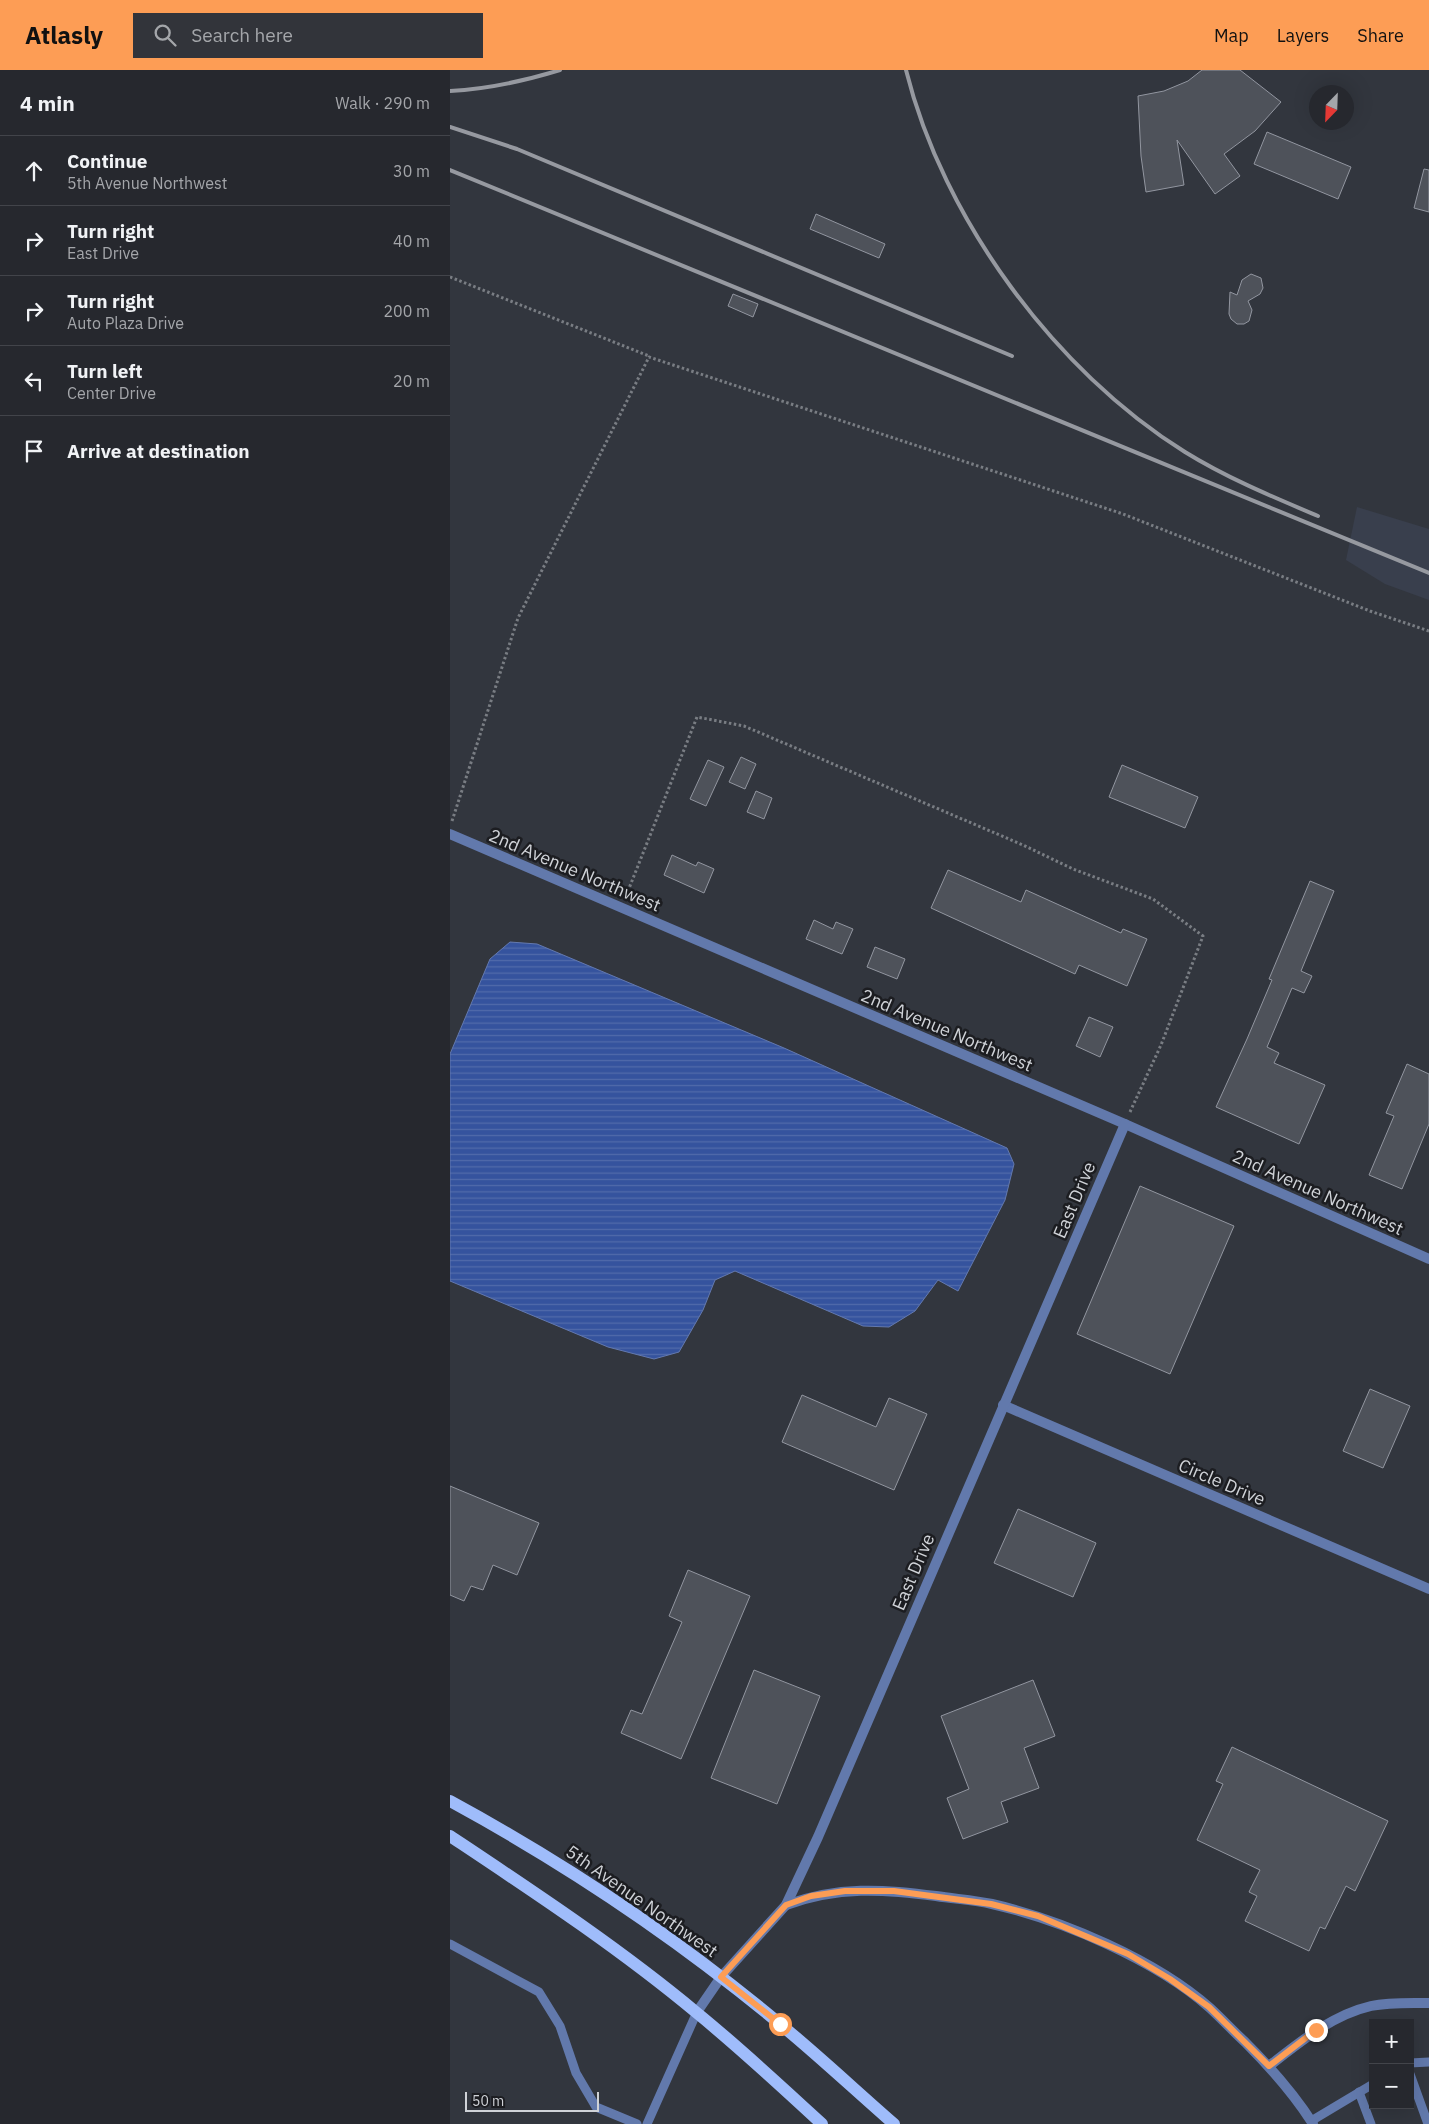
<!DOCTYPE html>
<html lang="en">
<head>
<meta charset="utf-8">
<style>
  body { margin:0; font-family:"IBM Plex Sans",sans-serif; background:#32343a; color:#f1f3f6 }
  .controls { position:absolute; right:15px; bottom:15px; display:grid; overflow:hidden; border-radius:0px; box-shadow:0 5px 20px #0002 }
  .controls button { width:45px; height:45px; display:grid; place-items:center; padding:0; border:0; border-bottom:1px solid #42444a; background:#26282e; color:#f1f3f6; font:25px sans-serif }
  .compass { position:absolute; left:859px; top:15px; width:45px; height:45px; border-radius:50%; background:#26282e; box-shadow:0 5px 20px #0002; rotate:203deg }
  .scale { position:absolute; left:15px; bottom:12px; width:134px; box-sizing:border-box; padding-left:5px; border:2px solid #cfd2d7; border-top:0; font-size:14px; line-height:18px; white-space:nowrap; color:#cfd2d7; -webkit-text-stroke:4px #1c1d21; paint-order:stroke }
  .stop { position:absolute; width:15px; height:15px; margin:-11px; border:4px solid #fd9d55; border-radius:50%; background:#fff }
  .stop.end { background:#fd9d55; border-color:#fff; box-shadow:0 1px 5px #0008 }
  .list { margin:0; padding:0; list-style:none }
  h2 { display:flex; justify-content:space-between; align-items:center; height:65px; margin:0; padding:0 20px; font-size:21px }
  h2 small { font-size:16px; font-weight:400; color:#a4a6aa }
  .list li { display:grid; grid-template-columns:32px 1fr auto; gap:15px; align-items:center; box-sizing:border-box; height:70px; padding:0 20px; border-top:1px solid #42444a }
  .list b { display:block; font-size:19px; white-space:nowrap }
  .list p { margin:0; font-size:16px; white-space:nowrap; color:#a4a6aa }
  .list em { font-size:16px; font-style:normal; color:#a4a6aa }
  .icon { flex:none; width:28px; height:28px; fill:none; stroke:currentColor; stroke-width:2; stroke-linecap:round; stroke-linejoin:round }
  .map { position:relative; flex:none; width:979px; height:2054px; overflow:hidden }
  header { display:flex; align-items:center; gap:30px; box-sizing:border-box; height:70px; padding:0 25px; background:#fd9d55; color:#111 }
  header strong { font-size:24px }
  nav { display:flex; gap:28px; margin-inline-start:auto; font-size:18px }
  .search { width:350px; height:45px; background:#32343a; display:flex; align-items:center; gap:12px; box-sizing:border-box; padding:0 18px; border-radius:0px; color:#a4a6aa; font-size:19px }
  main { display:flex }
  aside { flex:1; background:#26282e }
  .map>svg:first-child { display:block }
  .built { fill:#393f4d }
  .water { fill:url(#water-rules); stroke:#6379af }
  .building { fill:#4e525a; stroke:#9296a0 }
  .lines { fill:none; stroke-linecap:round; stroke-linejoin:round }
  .path { stroke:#797d83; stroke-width:3; stroke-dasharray:2.5 2.5; stroke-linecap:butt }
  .service { stroke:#6279ac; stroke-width:9 }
  .minor { stroke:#6279ac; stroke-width:10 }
  .primary { stroke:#9fbcfb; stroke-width:12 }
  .rail { stroke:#9699a0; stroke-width:4 }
  .route { stroke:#fd9d55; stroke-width:6 }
  .labels { text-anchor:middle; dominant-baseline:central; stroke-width:5; stroke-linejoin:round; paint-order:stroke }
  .street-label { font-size:18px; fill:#cfd2d7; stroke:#1c1d21 }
</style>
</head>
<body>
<header>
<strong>Atlasly</strong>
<div class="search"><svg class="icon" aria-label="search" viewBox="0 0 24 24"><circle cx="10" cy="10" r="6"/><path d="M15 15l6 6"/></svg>Search here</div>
<nav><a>Map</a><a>Layers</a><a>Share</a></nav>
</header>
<main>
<aside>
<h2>4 min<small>Walk · 290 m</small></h2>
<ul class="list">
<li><svg class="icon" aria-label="ahead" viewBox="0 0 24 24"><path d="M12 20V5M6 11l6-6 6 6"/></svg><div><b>Continue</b><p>5th Avenue Northwest</p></div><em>30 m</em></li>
<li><svg class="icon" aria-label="right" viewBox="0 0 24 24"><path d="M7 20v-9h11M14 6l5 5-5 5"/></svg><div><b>Turn right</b><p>East Drive</p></div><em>40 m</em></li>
<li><svg class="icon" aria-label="right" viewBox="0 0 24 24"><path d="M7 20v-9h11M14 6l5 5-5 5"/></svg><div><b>Turn right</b><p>Auto Plaza Drive</p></div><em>200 m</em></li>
<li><svg class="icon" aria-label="left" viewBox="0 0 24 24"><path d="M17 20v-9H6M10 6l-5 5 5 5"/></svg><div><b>Turn left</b><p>Center Drive</p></div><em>20 m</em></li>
<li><svg class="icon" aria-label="arrive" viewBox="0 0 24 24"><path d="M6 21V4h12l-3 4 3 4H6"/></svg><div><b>Arrive at destination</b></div></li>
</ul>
</aside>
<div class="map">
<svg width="979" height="2054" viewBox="0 0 979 2054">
  <defs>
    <pattern id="water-rules" width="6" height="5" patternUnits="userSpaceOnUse" patternTransform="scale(1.25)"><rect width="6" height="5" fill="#35539e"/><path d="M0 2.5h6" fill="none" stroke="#516bab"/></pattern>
  </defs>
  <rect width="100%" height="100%" fill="#32363e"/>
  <polygon class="built" points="907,437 979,459 979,530 935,514 896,490"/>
  <polygon class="water" points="60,872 87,874 334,978 557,1078 564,1094 555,1130 508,1221 488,1210 465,1241 439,1257 413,1256 285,1201 265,1210 253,1240 229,1282 204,1289 158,1277 0,1211 0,984 40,889"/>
  <g class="building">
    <polygon points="752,0 790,0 831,32 805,61 774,84 790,106 765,124 727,70 734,115 696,122 691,86 688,26 714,21 738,11"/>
    <polygon points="817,62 901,97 888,129 804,94"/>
    <polygon points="974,99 979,100 979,142 964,138"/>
    <polygon points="366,144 435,174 429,188 360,159"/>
    <polygon points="801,204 811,208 813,218 810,224 798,231 802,240 799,251 794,254 787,254 781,249 779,244 780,222 787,225 792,210"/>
    <polygon points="283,224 308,234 303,247 278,236"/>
    <polygon points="291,687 306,694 295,719 279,712"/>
    <polygon points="258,690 274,697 256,736 240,729"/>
    <polygon points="672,695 748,727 735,758 659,727"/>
    <polygon points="306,721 322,728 314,749 297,742"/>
    <polygon points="222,785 246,796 248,792 264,799 254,823 214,805"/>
    <polygon points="498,800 571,832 576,820 671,863 673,859 697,869 677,916 629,895 625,904 481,838"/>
    <polygon points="860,811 884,821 851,901 862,906 854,923 842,918 817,977 829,983 824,993 875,1015 849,1074 766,1037 797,969 822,910 819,909"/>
    <polygon points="364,850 383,859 386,852 403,859 392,884 356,869"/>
    <polygon points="425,877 455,889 447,909 417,897"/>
    <polygon points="639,947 663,957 650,987 626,976"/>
    <polygon points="957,994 979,1004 979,1054 952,1119 919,1105 944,1046 936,1043"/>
    <polygon points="690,1116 784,1156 720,1304 627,1264"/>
    <polygon points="920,1319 960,1336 933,1398 893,1381"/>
    <polygon points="352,1325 426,1357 439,1328 477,1344 444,1420 332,1372"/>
    <polygon points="0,1416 89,1453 67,1505 43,1495 33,1520 21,1516 14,1531 0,1525"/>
    <polygon points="568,1439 646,1473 623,1527 544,1493"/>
    <polygon points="238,1500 300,1526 231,1689 171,1663 181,1640 192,1644 232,1552 219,1546"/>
    <polygon points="304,1600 370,1626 327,1734 261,1708"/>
    <polygon points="583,1610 605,1666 574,1678 589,1718 551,1732 558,1752 513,1769 497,1728 519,1719 491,1646"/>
    <polygon points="782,1677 938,1751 905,1821 896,1816 875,1859 870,1857 859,1881 795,1851 807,1826 799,1822 810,1800 747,1770 773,1714 766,1711"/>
  </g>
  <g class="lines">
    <g class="path">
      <polyline points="0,207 199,286"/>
      <polyline points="2,751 68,548 199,287 673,444 920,541 979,561"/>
      <polyline points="176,826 247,647 294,656 573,775 623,799 703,829 753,866 711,975 680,1042"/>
    </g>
    <g class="service">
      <polyline points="0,1874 89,1922 110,1956 126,2003 146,2037 187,2054"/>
      <polyline points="960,1993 979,1992"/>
      <polyline points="960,2004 978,2054"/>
      <polyline points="909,2022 921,2054"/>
      <polyline points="861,2051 923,2014"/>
      <polyline points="197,2054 247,1942"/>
    </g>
    <g class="minor">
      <polyline points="0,764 675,1054 979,1189"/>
      <polyline points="553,1335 979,1519"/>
      <path d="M336,1835C388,1816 433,1819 486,1826C505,1829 524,1830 542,1834C612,1850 706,1890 760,1938C772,1949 783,1961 795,1972C820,1997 844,2024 863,2054"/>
      <polyline points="247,1942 271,1907 336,1835 368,1767 675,1054"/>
      <path d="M819,1996C850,1972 882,1945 921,1936C940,1932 960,1933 979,1933"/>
    </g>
    <g class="primary">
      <path d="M0,1731C116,1794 228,1869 330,1954C369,1986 406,2021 444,2054"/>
      <path d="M0,1766C84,1822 169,1878 247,1943C290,1978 331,2016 372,2054"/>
    </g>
    <g class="rail">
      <path d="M456,0C493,149 605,301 735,382C777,408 823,427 868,446"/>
      <path d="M0,21C38,19 74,11 110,0"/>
      <polyline points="0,57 67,79 562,286"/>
      <polyline points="0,100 979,503"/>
    </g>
  </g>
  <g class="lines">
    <polyline class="route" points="330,1954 271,1907 336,1835 361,1826 395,1821 444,1821 541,1834 588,1846 678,1884 720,1909 759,1937 819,1996 866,1960"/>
  </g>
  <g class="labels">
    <g class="street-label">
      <text transform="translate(125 800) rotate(23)">2nd Avenue Northwest</text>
      <text transform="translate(497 960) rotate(23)">2nd Avenue Northwest</text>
      <text transform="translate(868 1122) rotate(24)">2nd Avenue Northwest</text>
      <text transform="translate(624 1130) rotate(-67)">East Drive</text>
      <text transform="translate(772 1412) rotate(23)">Circle Drive</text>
      <text transform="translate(463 1502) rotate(-67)">East Drive</text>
      <text transform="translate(192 1831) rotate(35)">5th Avenue Northwest</text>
    </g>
  </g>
</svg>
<div class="controls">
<button>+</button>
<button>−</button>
</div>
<svg class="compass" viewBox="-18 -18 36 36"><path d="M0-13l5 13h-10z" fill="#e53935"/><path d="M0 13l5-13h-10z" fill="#a4a6aa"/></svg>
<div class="scale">50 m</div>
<div class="stop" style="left:330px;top:1954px"></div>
<div class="stop end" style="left:866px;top:1960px"></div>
</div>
</main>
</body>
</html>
